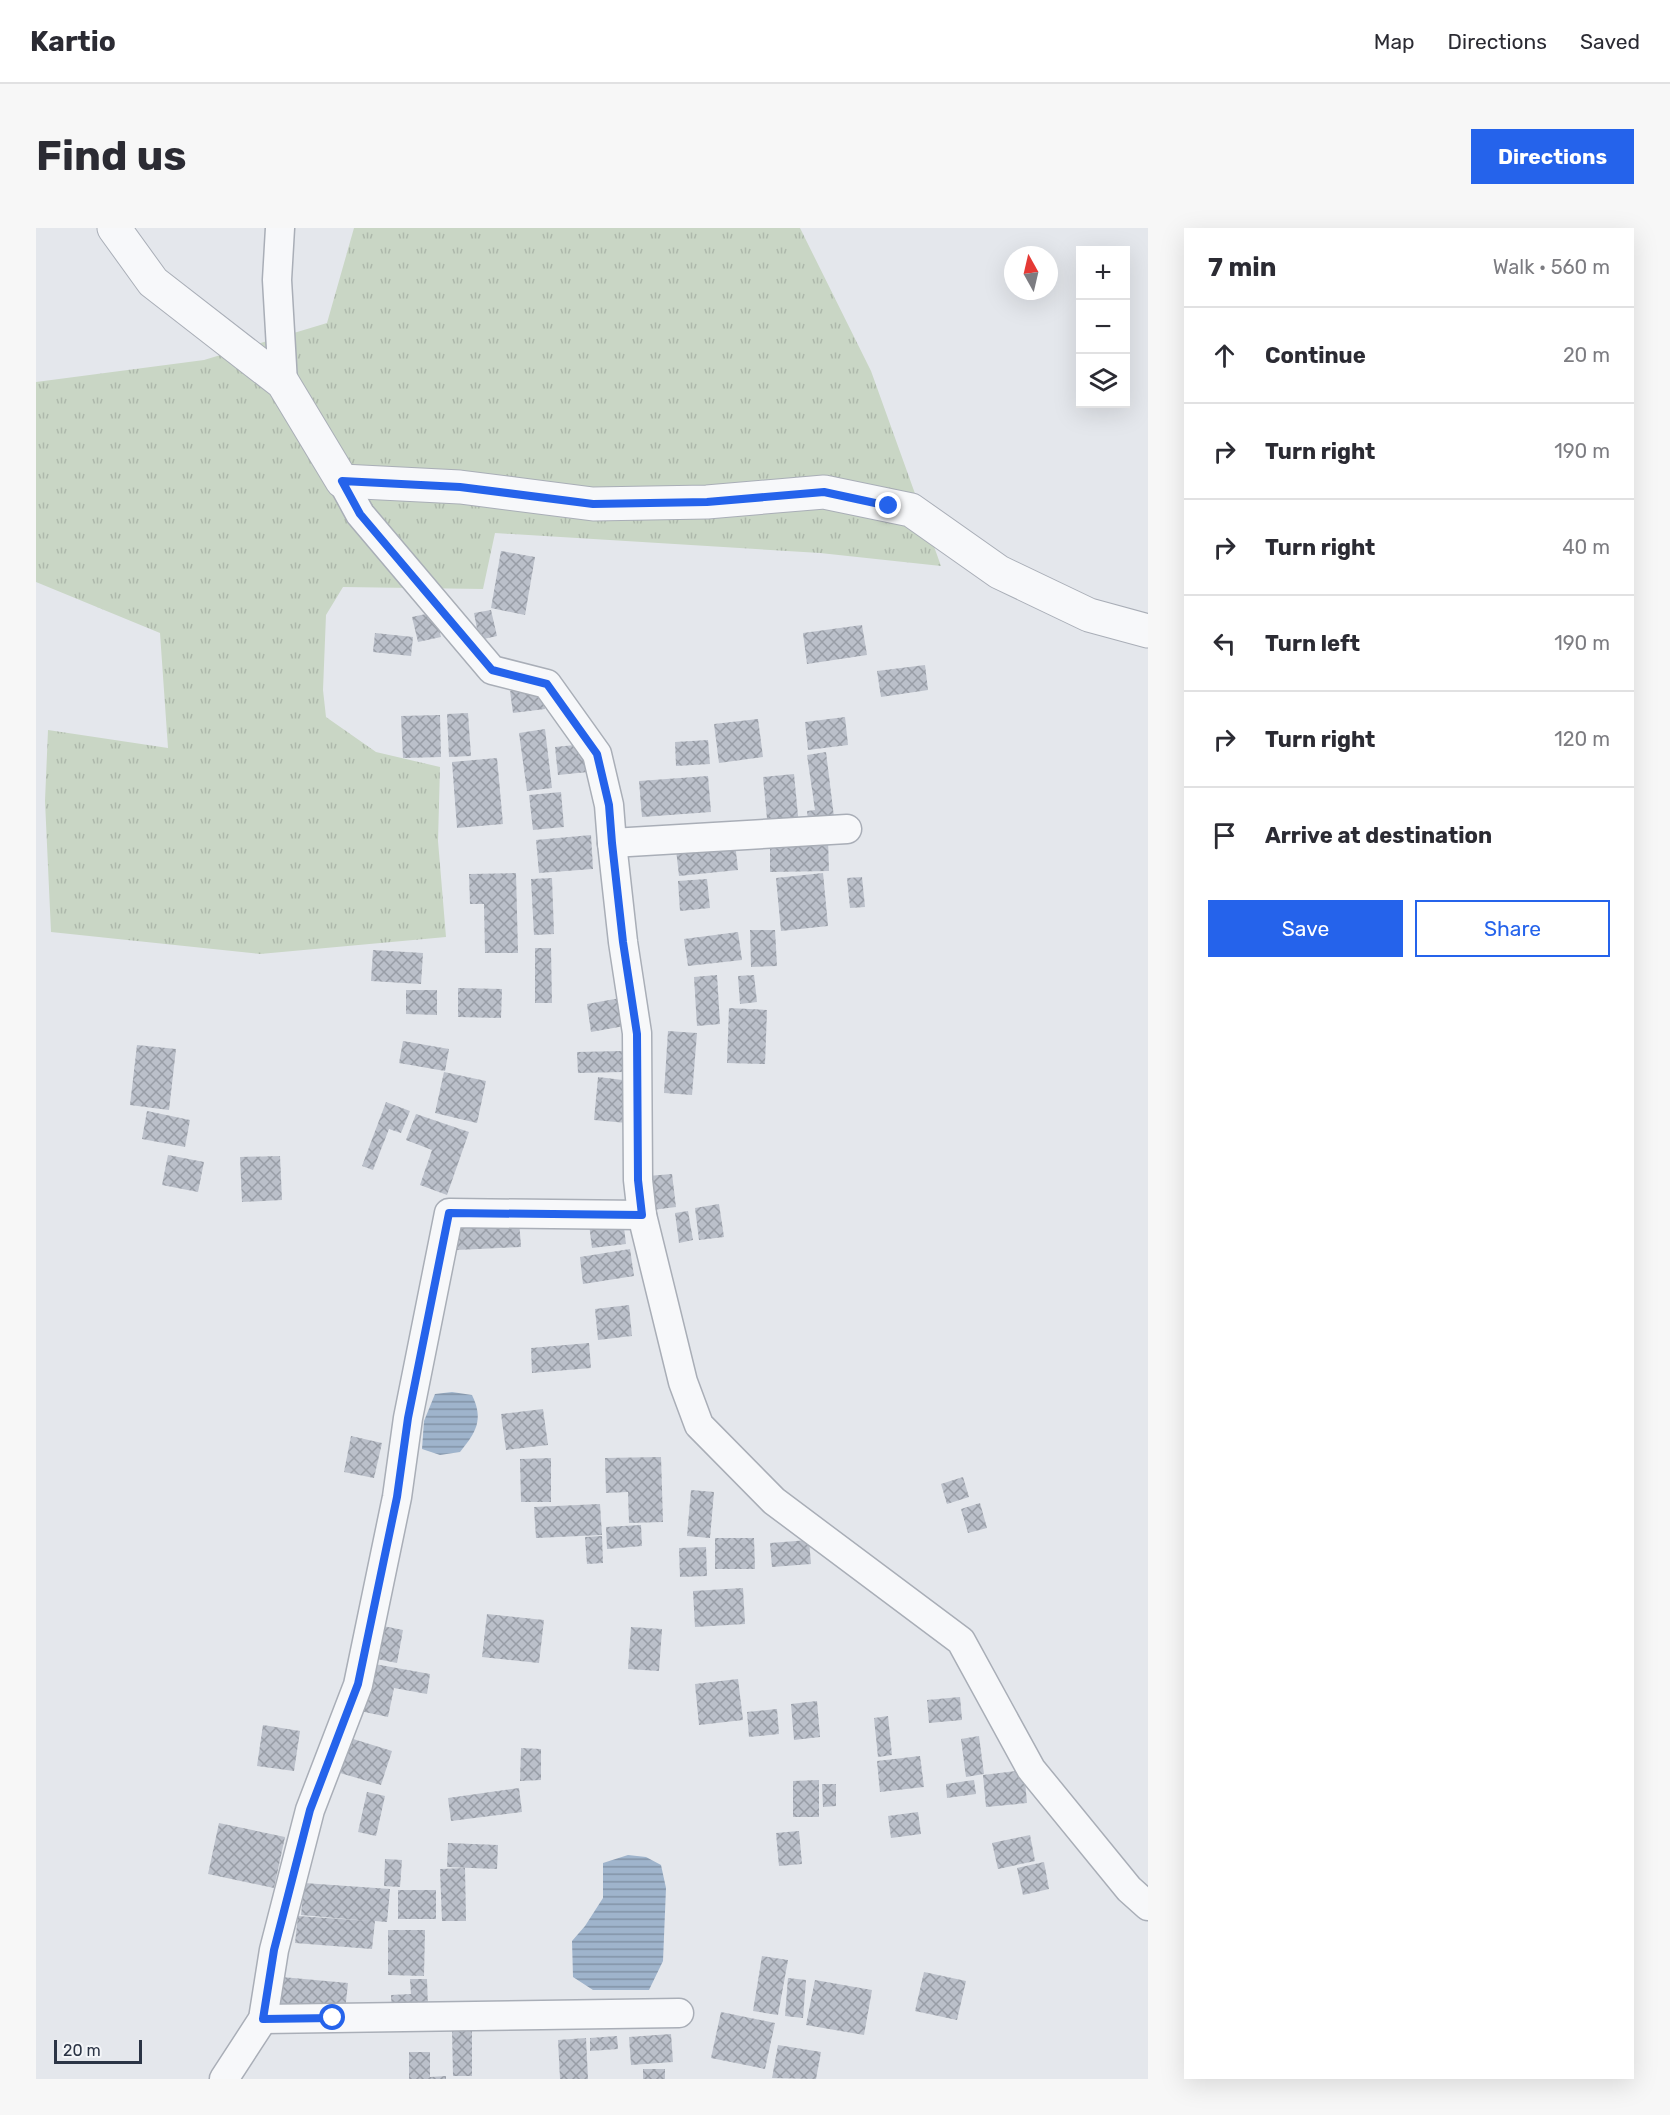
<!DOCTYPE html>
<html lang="en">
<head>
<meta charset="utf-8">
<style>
  body { margin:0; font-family:Rubik,sans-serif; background:#f7f7f7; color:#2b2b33 }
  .controls { position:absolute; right:18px; top:18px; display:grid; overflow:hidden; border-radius:0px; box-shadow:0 6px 24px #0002 }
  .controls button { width:54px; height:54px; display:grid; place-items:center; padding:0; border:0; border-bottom:2px solid #e1e1e2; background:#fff; color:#2b2b33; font:30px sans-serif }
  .compass { position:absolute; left:968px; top:18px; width:54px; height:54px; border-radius:50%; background:#fff; box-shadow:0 6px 24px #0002; rotate:352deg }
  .scale { position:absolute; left:18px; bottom:15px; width:88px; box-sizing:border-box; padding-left:6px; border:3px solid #2b3445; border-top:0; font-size:16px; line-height:21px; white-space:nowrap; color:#2b3445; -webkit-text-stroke:4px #f4f6f9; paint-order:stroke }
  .stop { position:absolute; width:18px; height:18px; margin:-14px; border:4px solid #2563eb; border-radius:50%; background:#fff }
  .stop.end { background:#2563eb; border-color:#fff; box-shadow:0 2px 6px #0008 }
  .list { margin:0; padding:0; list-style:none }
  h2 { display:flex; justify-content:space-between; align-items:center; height:78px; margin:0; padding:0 24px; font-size:26px }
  h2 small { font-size:20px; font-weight:400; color:#7c7c81 }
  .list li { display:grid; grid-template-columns:39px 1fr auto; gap:18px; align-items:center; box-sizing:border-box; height:96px; padding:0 24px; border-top:2px solid #e1e1e2 }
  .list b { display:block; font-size:22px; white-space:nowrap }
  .list em { font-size:20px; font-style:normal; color:#7c7c81 }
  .actions { display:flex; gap:12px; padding:18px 24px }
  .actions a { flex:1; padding:14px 0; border:2px solid #2563eb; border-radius:0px; text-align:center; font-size:21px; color:#2563eb }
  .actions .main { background:#2563eb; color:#fff }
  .icon { flex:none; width:33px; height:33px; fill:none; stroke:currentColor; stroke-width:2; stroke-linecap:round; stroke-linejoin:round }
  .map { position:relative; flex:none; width:1112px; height:1851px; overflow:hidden; border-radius:0px }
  header { display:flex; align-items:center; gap:36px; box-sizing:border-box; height:84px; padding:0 30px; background:#fff; border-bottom:2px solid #e1e1e2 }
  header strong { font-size:28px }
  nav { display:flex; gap:33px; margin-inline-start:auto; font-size:21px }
  .intro { display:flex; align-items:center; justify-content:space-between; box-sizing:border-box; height:144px; padding:0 36px }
  h1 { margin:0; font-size:42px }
  .button { padding:15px 27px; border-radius:0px; background:#2563eb; color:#fff; font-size:21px; font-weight:700 }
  main { display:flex; gap:36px; padding:0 36px }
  aside { flex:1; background:#fff; border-radius:0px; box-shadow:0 6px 24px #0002 }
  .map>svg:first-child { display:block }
  .grass { fill:url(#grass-tufts) }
  .water { fill:url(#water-rules) }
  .building { fill:url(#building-cross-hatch) }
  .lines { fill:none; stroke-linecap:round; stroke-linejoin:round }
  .minor-casing { stroke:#a9aeb7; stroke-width:31 }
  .tertiary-casing { stroke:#a9aeb7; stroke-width:35 }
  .minor { stroke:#f7f8fa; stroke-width:28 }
  .tertiary { stroke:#f7f8fa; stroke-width:33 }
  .route { stroke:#2563eb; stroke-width:8 }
</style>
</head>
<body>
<header>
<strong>Kartio</strong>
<nav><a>Map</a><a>Directions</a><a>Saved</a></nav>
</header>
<div class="intro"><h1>Find us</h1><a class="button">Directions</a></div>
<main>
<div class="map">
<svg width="1112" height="1851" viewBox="0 0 1112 1851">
  <defs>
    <pattern id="grass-tufts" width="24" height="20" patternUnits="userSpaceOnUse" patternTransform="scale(1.5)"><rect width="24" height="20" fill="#c9d6c5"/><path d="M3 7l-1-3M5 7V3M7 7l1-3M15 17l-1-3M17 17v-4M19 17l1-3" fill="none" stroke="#adb8ab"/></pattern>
    <pattern id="water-rules" width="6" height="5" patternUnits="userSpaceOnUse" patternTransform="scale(1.5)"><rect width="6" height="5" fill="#9fb4cc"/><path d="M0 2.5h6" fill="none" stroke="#8293a7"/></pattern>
    <pattern id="building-cross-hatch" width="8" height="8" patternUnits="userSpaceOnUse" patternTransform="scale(1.5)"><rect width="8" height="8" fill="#bbc0ca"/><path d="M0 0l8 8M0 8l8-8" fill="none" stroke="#989da6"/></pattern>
  </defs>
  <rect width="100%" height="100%" fill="#e4e7ec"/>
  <polygon class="grass" points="318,0 764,0 835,143 905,338 784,325 459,305 447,361 307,359 290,387 287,462 290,489 340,524 404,539 402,613 410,709 224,726 15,704 9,573 12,502 132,520 124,405 0,354 0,154 168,132 291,95"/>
  <g class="water">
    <path d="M416,1164L436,1167C448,1192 440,1204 424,1224L404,1227L386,1221L388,1193L399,1166Z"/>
    <polygon points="592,1627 610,1629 625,1637 630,1660 627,1733 613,1762 557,1762 537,1749 536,1713 549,1698 567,1670 567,1635"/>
  </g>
  <g class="building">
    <polygon points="465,323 499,329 489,387 455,380"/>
    <polygon points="455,382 461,408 443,412 438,385"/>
    <polygon points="399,384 405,409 382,414 376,389"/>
    <polygon points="826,397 831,427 771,436 767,405"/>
    <polygon points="339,405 377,409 375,428 337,424"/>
    <polygon points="889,437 892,462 845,469 841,443"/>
    <polygon points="507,459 509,481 477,485 474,463"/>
    <polygon points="432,485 435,528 413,529 411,486"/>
    <polygon points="404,487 405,529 367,530 365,488"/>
    <polygon points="809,489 812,517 772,522 769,494"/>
    <polygon points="722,491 727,529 683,535 678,496"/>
    <polygon points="509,501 516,560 491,563 483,505"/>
    <polygon points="672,512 674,536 640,538 639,514"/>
    <polygon points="549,516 552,544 522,547 519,519"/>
    <polygon points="790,524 798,589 772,592 771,583 779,582 771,527"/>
    <polygon points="461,530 467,596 421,600 416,534"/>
    <polygon points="758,546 763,598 732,601 727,549"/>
    <polygon points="672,548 675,584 606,589 603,553"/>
    <polygon points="525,564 528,599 497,602 493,567"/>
    <polygon points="555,607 557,641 503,645 500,612"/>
    <polygon points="734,612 792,612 793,643 734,644"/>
    <polygon points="699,615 702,642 643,648 640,621"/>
    <polygon points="480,645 482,725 449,725 448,676 434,676 433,646"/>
    <polygon points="787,645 792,698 745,703 740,650"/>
    <polygon points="826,649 829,679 814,680 811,650"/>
    <polygon points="516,650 518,706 498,707 495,651"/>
    <polygon points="671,651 674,680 644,683 642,653"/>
    <polygon points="714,702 739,702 741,738 715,739"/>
    <polygon points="702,704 706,732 652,738 648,711"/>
    <polygon points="499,720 515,720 516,775 499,775"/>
    <polygon points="337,722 387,725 385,756 335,753"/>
    <polygon points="681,747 684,796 661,798 658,749"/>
    <polygon points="718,747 721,774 704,776 702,748"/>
    <polygon points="422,760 466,761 465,790 422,789"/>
    <polygon points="370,762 401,762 401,787 370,786"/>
    <polygon points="590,769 594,797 555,804 551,776"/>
    <polygon points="693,780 731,782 729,836 691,835"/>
    <polygon points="632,803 661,805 656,867 628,865"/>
    <polygon points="367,813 413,821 409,843 363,835"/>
    <polygon points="101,817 140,821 133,882 94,877"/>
    <polygon points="587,823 587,844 542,845 541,824"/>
    <polygon points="408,844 450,853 441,895 399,885"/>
    <polygon points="562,849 595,853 591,895 558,892"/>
    <polygon points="350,874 374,883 365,905 353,901 337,942 326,938"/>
    <polygon points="111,883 154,892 149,919 106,911"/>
    <polygon points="380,886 433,904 411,967 384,957 396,922 370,912"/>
    <polygon points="132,927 168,934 162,964 126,957"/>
    <polygon points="244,928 246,972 206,974 204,929"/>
    <polygon points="636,946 640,979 616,982 612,948"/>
    <polygon points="683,976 688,1009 663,1012 659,980"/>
    <polygon points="652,983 657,1012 643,1015 639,985"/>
    <polygon points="483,992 485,1019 420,1022 419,995"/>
    <polygon points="587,992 590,1016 556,1020 553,996"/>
    <polygon points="594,1021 598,1048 547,1056 544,1029"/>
    <polygon points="593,1077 596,1108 562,1112 559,1081"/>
    <polygon points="553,1115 555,1140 496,1145 495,1120"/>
    <polygon points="507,1181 512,1217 470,1222 465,1186"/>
    <polygon points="315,1208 346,1215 338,1250 308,1244"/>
    <polygon points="625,1229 627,1294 593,1295 592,1264 570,1265 569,1230"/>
    <polygon points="515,1230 515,1274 485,1274 484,1231"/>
    <polygon points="927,1249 933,1269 911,1276 905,1256"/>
    <polygon points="655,1262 678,1264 674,1310 651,1308"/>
    <polygon points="944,1275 951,1300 932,1305 925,1281"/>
    <polygon points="564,1276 566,1307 500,1310 498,1279"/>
    <polygon points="605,1297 606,1318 571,1321 570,1299"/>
    <polygon points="566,1308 567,1335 551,1336 549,1309"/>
    <polygon points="679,1310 718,1310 719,1341 679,1341"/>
    <polygon points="773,1312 775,1336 736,1339 734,1315"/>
    <polygon points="670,1319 671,1348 644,1349 643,1320"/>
    <polygon points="707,1360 709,1396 659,1399 657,1363"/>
    <polygon points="451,1386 508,1392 503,1435 446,1429"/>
    <polygon points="347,1398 367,1402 361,1435 341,1431"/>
    <polygon points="595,1399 626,1401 623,1443 592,1441"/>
    <polygon points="333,1435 394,1446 391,1466 358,1460 352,1489 324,1483"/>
    <polygon points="702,1451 707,1492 663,1497 659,1456"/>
    <polygon points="924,1469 926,1492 893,1495 891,1472"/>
    <polygon points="781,1473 784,1509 758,1512 755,1476"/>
    <polygon points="741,1481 743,1506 713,1509 711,1484"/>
    <polygon points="852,1488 856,1527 842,1529 838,1490"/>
    <polygon points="227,1497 264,1503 258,1543 221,1538"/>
    <polygon points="943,1508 948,1546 930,1549 925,1511"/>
    <polygon points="314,1510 356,1523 345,1557 304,1545"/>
    <polygon points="485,1520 505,1521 505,1552 484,1553"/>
    <polygon points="884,1528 888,1559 844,1564 841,1533"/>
    <polygon points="988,1542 991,1575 950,1579 947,1547"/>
    <polygon points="783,1552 783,1589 757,1589 757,1553"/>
    <polygon points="938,1552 940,1566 911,1570 910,1556"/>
    <polygon points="786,1556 800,1556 800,1578 787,1579"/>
    <polygon points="483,1560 486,1584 415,1593 412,1570"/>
    <polygon points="331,1564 349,1568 340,1608 322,1604"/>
    <polygon points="882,1584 885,1606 855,1610 852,1588"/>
    <polygon points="183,1595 249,1609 238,1660 172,1646"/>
    <polygon points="763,1603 766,1636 743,1638 740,1605"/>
    <polygon points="994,1607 999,1633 962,1641 956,1615"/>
    <polygon points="412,1615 462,1617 461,1641 411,1639"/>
    <polygon points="349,1631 366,1632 364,1659 348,1658"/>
    <polygon points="1008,1634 1013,1661 987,1667 981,1640"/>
    <polygon points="429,1640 430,1693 406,1693 404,1641"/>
    <polygon points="268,1655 354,1661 351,1694 339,1693 336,1721 259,1715 262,1688 334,1693 265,1687"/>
    <rect x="362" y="1662" width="38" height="29"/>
    <polygon points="352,1702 389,1702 388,1748 352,1747"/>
    <polygon points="726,1728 752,1732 742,1787 717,1783"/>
    <polygon points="888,1744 930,1753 921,1792 879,1783"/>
    <polygon points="246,1749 312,1755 309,1783 243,1776"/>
    <polygon points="752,1750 770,1752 767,1790 749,1788"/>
    <polygon points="374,1751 391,1751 392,1782 356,1784 355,1767 375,1766"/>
    <polygon points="779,1752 836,1762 828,1807 770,1797"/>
    <polygon points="685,1784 739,1795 729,1841 675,1830"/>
    <polygon points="416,1802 436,1802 436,1848 417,1848"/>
    <polygon points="635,1806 637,1834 595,1837 593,1809"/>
    <polygon points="581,1808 582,1821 554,1823 554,1810"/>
    <polygon points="550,1810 552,1851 524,1851 522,1812"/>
    <polygon points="742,1817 785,1824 780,1851 736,1850"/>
    <polygon points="373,1824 394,1824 394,1849 410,1848 410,1851 373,1851"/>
    <rect x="607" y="1841" width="22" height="10"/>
  </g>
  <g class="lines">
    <defs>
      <g id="minor">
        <polyline points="244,0 241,52 247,155"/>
        <polyline points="306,253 324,286 456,442 511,456 561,526 573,577 576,615 587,714 601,805 602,952 606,987 647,1154 663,1197 738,1273 925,1413 995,1541 1093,1661 1112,1678"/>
        <polyline points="576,615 811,601"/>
        <polyline points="227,1791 643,1785"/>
        <polyline points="188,1851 227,1791 238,1722 274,1582 322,1457 361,1269 372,1190 413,985 606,987"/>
      </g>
      <polyline id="tertiary" points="78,0 117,54 247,155 306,253 424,259 557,276 671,274 788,264 875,282 963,344 1053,387 1112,403"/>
    </defs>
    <use href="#minor" class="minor-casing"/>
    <use href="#tertiary" class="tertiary-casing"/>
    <use href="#minor" class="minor"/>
    <use href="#tertiary" class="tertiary"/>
  </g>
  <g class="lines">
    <polyline class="route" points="297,1790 227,1791 238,1722 274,1582 322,1456 361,1269 372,1190 413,985 606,987 602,952 601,806 587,714 576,615 573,577 561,526 511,456 456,442 324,286 306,253 424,259 557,276 671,274 788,264 853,278"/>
  </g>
</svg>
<div class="controls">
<button>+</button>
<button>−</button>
<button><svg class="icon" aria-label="layers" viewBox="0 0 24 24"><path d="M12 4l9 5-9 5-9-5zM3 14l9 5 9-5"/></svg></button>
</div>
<svg class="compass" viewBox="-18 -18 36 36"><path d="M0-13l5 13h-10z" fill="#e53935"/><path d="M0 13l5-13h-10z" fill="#7c7c81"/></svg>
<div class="scale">20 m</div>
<div class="stop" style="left:297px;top:1790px"></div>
<div class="stop end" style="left:853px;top:278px"></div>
</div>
<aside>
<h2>7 min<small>Walk · 560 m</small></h2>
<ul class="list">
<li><svg class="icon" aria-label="ahead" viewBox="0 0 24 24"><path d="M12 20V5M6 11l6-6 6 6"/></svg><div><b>Continue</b></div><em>20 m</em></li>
<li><svg class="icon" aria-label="right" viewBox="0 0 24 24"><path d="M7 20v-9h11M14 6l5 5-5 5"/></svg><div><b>Turn right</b></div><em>190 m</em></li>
<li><svg class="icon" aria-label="right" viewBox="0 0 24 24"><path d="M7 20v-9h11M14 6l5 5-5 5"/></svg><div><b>Turn right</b></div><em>40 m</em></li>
<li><svg class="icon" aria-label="left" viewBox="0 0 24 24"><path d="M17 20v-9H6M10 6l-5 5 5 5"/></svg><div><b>Turn left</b></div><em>190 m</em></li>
<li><svg class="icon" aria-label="right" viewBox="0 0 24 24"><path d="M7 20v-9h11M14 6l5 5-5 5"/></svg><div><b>Turn right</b></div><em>120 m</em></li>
<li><svg class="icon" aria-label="arrive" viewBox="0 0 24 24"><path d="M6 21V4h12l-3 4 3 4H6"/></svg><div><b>Arrive at destination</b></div></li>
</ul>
<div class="actions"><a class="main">Save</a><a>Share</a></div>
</aside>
</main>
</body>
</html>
